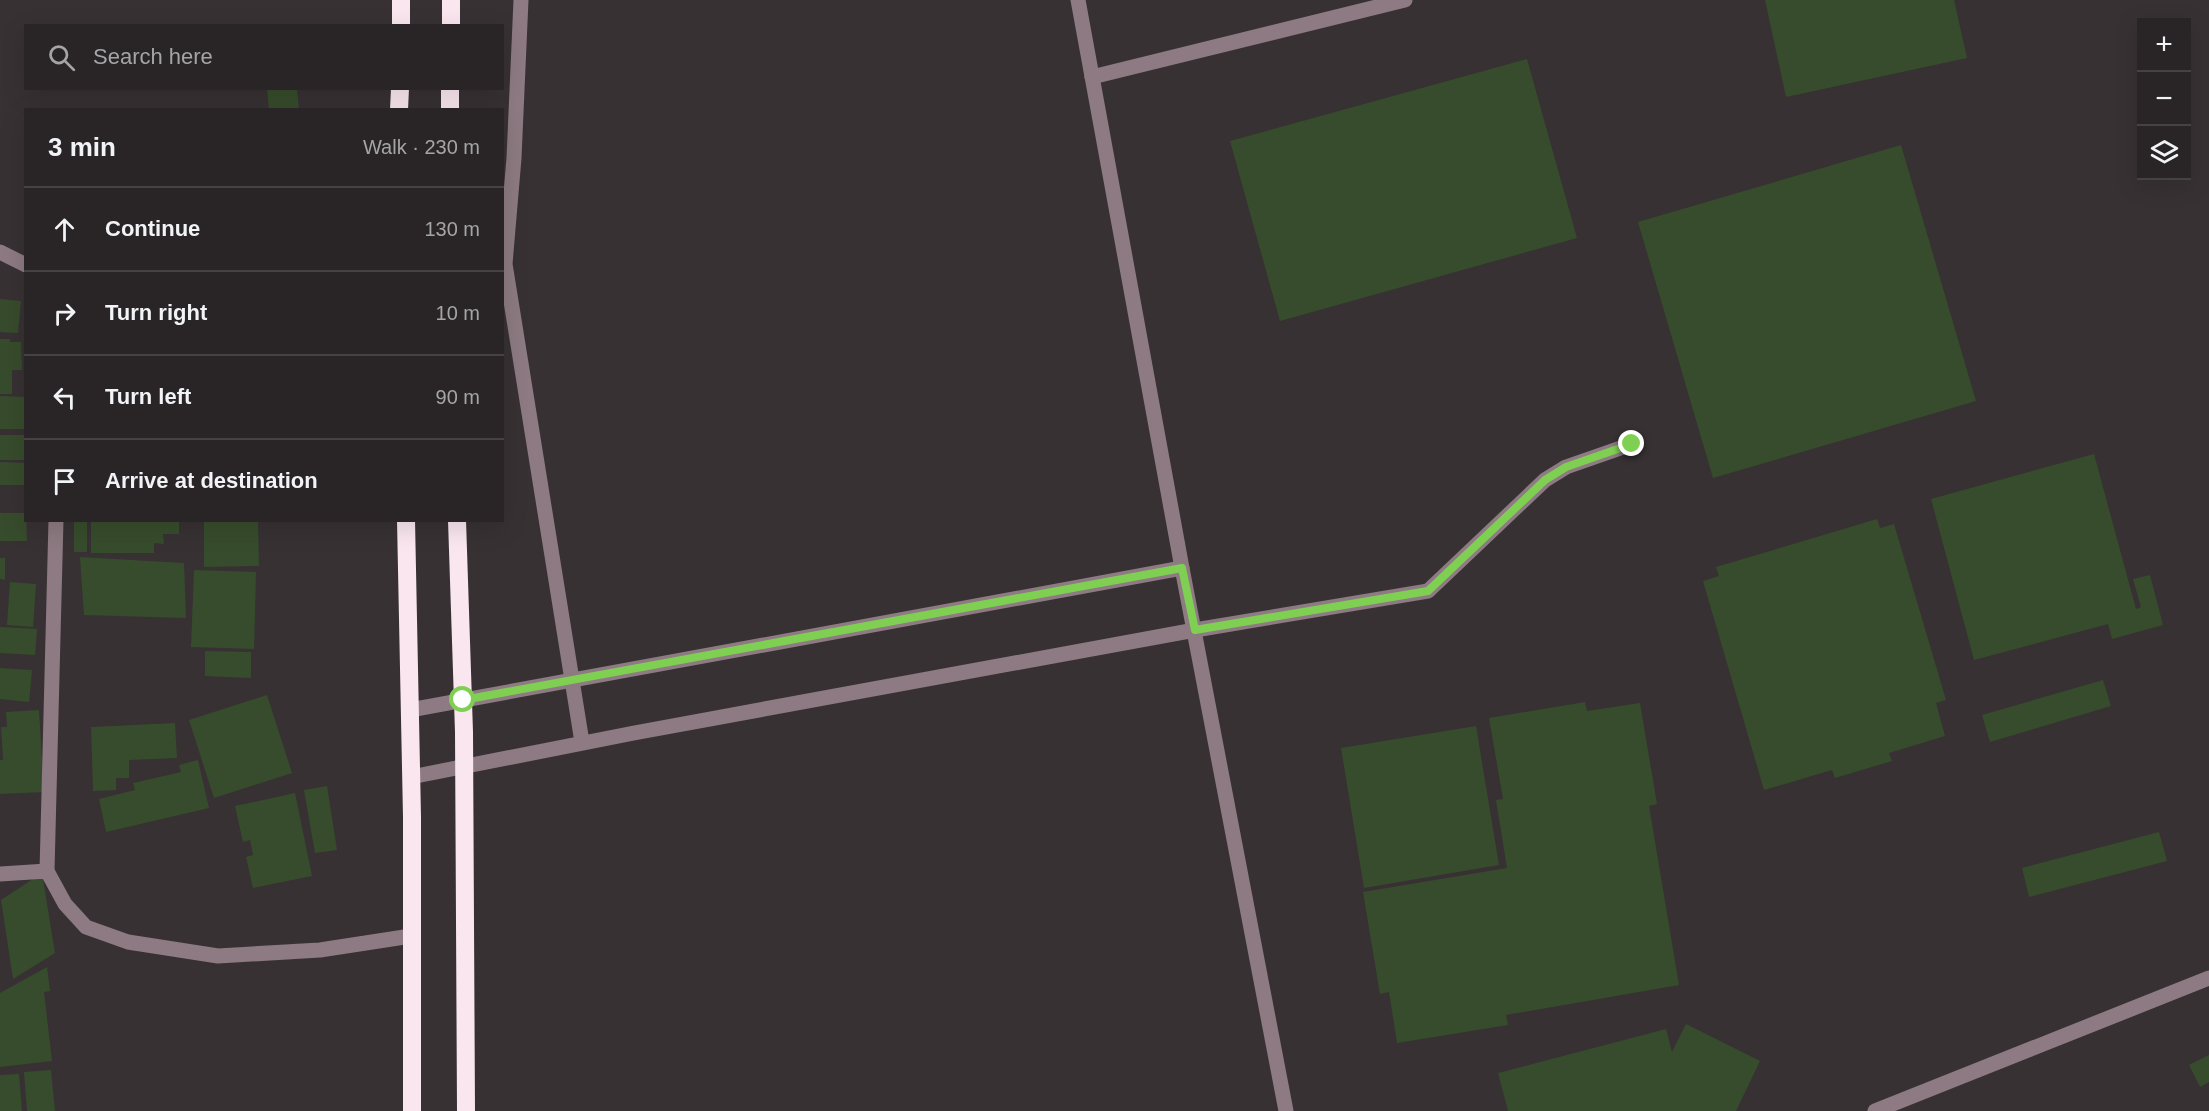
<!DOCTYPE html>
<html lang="en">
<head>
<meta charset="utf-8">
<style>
  body { margin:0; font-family:Arial,sans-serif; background:#353132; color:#f1f3f6 }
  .controls { position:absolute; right:18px; top:18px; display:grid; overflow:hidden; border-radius:0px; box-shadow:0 6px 24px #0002 }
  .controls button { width:54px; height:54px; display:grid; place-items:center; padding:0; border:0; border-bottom:2px solid #454243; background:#292526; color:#f1f3f6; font:30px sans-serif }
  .stop { position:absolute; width:18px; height:18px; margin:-14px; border:4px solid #7fd052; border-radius:50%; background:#fff }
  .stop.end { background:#7fd052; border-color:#fff; box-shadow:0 2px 6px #0008 }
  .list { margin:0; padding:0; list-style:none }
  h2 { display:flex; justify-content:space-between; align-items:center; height:78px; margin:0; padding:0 24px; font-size:26px }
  h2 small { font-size:20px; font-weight:400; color:#a5a5a7 }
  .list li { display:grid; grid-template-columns:39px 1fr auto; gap:18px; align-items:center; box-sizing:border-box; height:84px; padding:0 24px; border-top:2px solid #454243 }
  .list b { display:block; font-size:22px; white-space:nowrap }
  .list em { font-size:20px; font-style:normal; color:#a5a5a7 }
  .icon { flex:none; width:33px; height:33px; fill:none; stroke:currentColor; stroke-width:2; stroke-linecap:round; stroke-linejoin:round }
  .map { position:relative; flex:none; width:2209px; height:1111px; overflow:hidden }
  .search { position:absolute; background:#292526; box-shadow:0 6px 24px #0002; left:24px; top:24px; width:480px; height:66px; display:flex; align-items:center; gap:15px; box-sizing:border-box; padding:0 21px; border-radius:0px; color:#a5a5a7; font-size:22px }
  .panel { position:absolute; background:#292526; box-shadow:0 6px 24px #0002; left:24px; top:108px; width:480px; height:414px; border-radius:0px }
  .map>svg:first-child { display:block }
  .building { fill:#374c2c }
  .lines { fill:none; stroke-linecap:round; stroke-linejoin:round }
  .minor { stroke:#8d7a82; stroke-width:15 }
  .highway { stroke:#f9e6ee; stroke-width:18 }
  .route { stroke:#7fd052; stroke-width:8 }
</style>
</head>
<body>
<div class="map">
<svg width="2209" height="1111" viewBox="0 0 2209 1111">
  <rect width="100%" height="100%" fill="#373133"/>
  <g class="building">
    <polygon points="1765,0 1954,0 1967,58 1786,97"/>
    <polygon points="1527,59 1577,238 1280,321 1230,141"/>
    <polygon points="267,88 297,88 299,110 269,110"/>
    <polygon points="1901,145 1976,401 1713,478 1638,222"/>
    <polygon points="0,299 21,301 18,333 0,332"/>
    <polygon points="0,339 10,339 10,342 21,342 22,370 12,370 12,394 0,394"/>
    <polygon points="0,396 26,397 26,429 0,429"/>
    <rect x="0" y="435" width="25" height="25"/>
    <polygon points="2094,454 2136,609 2141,607 2133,579 2150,575 2163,625 2112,639 2108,624 1974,660 1931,499"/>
    <polygon points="0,462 25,463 25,485 0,485"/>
    <polygon points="0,513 26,513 27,541 0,541"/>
    <polygon points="1877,519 1880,528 1894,524 1946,700 1936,703 1945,736 1889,753 1892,761 1835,778 1832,770 1764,790 1703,581 1719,576 1716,567"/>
    <rect x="74" y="520" width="13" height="32"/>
    <polygon points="91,520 179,520 179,534 163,534 164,544 154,543 154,553 91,553"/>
    <polygon points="204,520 258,520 259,566 204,567"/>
    <polygon points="80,557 184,563 186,618 84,615"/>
    <polygon points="0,558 5,558 5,580 0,579"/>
    <polygon points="194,570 256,572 254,649 191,647"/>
    <polygon points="10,582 36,584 33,627 7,625"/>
    <polygon points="0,627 37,629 35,655 0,653"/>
    <polygon points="205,651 251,652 251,678 205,676"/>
    <polygon points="0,668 32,670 29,702 0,699"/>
    <polygon points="2103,680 2111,706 1990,742 1982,715"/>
    <polygon points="267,695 292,773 214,798 189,720"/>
    <polygon points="1585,702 1587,711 1640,703 1657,804 1649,806 1679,985 1506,1015 1508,1025 1397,1043 1389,992 1380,994 1363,892 1507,868 1496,800 1503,799 1489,718"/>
    <polygon points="39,710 44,792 0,794 0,760 3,760 1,727 7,727 6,712"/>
    <polygon points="175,723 177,758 129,760 129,778 116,778 116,790 93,791 91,727"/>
    <polygon points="1476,726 1499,865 1364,888 1341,748"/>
    <polygon points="198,760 209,808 106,832 99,799 135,790 133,783 181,772 179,765"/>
    <polygon points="327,786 337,850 315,853 304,790"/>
    <polygon points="295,793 312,876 253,888 246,857 253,855 250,840 243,842 235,806"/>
    <polygon points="2159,832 2167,861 2029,897 2022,868"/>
    <polygon points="42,873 55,953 13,979 1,900"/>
    <polygon points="47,967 50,991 44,992 52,1061 0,1067 0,993"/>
    <polygon points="1686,1024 1760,1061 1736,1111 1508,1111 1498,1073 1666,1029 1672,1052"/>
    <polygon points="2209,1055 2209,1082 2200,1087 2189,1065"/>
    <polygon points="51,1070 55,1111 27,1111 24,1072"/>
    <polygon points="19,1074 22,1111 0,1111 0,1075"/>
  </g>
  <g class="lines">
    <g class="minor">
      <polyline points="521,0 514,158 505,264 582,742"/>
      <polyline points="1078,0 1182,568 1286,1111"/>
      <polyline points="1092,77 1405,0"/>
      <polyline points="0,252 26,265"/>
      <polyline points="410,710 1182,568"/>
      <polyline points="411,777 634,733 1195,630 1428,591 1545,480 1566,467 1632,444"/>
      <polyline points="47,871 56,520"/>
      <polyline points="0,874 47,871 65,904 86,927 128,942 218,956 320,950 411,936"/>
      <polyline points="1875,1111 2209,978"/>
    </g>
    <g class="highway">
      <polyline points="401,26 401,0"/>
      <polyline points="451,26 451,0"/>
      <polyline points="399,110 400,88"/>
      <polyline points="450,110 450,88"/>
      <polyline points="406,520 412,817 412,1111"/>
      <polyline points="457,520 464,732 466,1111"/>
    </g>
  </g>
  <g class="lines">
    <polyline class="route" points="463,700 1182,568 1195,630 1428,591 1545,480 1566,467 1632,444"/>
  </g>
</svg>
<div class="controls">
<button>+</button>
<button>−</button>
<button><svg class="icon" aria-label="layers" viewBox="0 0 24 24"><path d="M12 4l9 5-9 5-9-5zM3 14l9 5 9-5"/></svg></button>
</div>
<div class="stop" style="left:463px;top:700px"></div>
<div class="stop end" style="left:1632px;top:444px"></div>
<div class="search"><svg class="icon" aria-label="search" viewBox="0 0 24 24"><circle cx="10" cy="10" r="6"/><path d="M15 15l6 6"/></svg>Search here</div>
<section class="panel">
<h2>3 min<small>Walk · 230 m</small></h2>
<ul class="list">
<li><svg class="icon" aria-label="ahead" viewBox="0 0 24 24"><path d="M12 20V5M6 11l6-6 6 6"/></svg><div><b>Continue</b></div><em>130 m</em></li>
<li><svg class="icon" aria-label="right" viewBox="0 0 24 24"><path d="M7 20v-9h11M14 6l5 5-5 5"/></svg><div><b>Turn right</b></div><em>10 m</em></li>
<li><svg class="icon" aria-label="left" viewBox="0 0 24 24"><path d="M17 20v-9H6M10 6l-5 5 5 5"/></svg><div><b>Turn left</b></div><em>90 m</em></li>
<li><svg class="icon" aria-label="arrive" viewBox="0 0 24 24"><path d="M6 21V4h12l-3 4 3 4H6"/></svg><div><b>Arrive at destination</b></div></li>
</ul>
</section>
</div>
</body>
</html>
